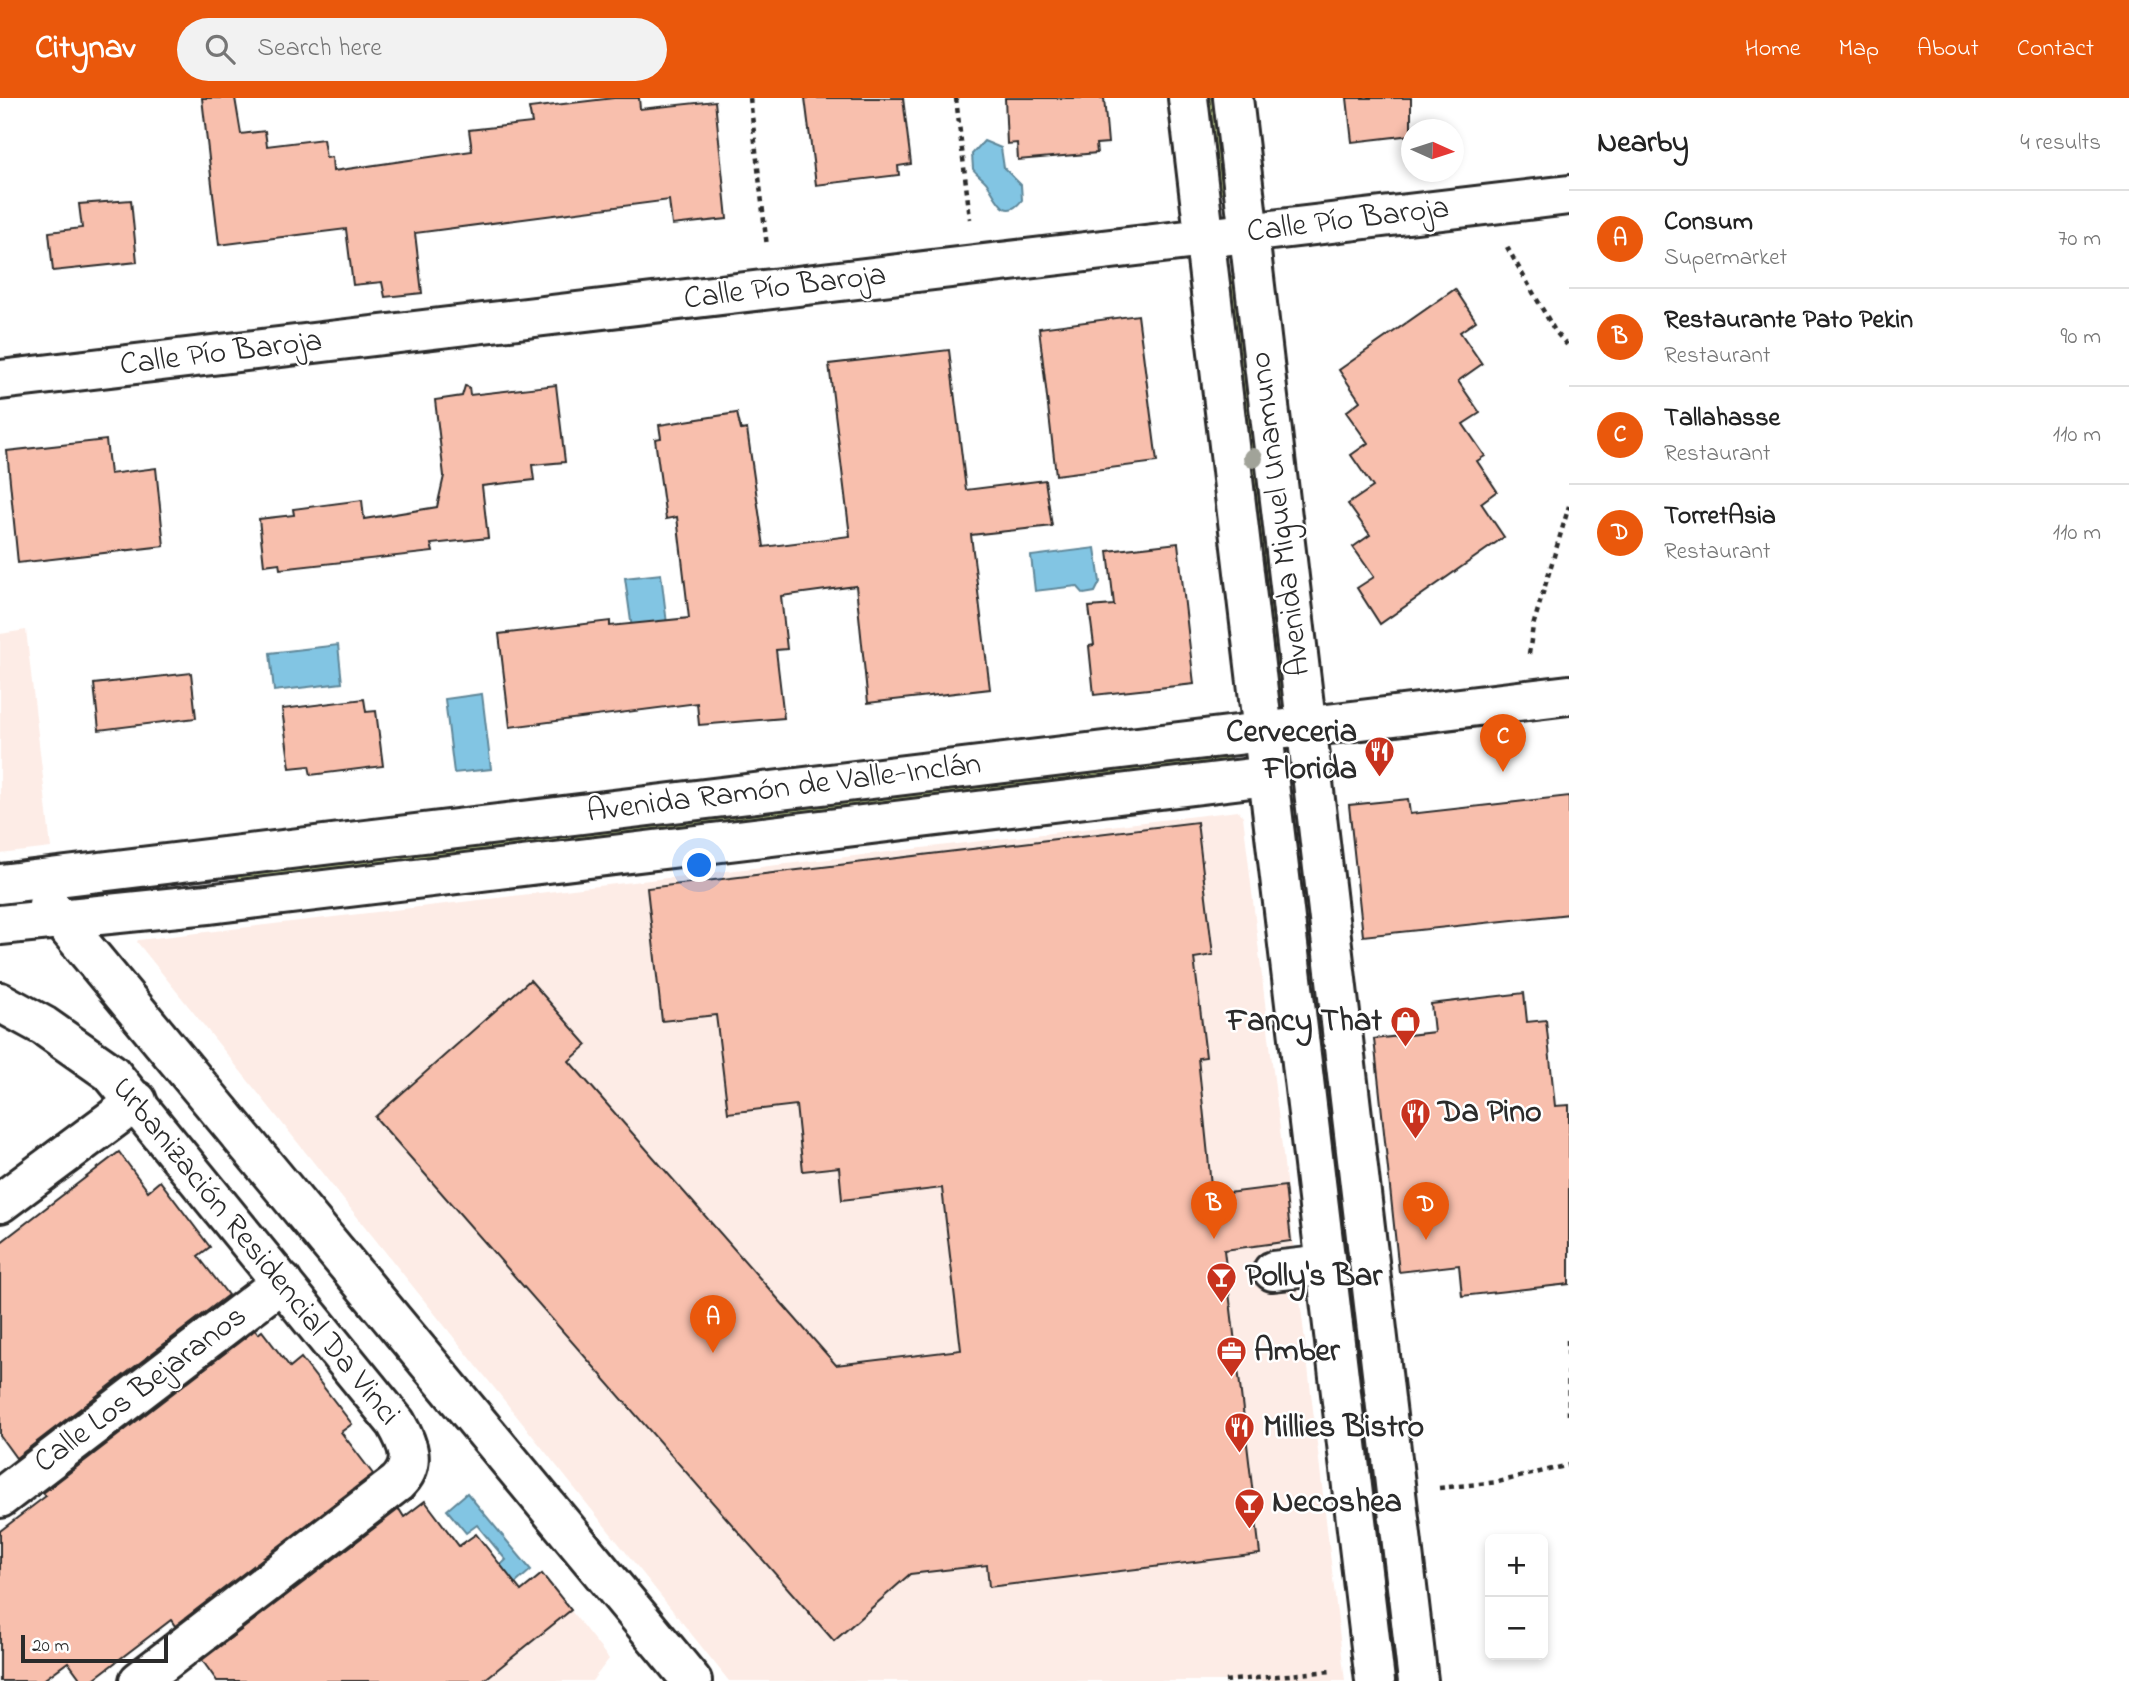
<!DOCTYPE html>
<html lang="en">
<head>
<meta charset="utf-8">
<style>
  body { margin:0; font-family:"Indie Flower",sans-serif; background:#f2f2f2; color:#222 }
  .controls { position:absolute; right:21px; bottom:21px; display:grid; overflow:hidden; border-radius:10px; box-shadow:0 4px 10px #0003 }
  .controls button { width:63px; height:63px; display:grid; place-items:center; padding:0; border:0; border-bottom:2px solid #e0e0e0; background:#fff; color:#222; font:35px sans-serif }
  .compass { position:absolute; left:1401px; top:21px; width:63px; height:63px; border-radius:50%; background:#fff; box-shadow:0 4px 10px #0003; rotate:93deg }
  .scale { position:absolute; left:21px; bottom:18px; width:147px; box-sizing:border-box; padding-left:7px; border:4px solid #2b2b2b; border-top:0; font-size:19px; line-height:24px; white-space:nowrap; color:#2b2b2b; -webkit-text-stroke:5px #fff; paint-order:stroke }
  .you { position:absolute; left:700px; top:768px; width:24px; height:24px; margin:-18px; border:5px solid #fff; border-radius:50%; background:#1a73e8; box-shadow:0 0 0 10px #1a73e833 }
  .badge { display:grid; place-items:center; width:46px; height:46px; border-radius:50%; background:#ea580c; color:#fff; font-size:23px; font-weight:700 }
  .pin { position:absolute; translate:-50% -58px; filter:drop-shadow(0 2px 4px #0008) }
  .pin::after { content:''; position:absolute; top:37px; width:24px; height:21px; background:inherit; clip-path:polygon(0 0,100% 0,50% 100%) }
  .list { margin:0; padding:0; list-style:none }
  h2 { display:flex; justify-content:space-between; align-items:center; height:91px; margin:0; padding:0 28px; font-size:30px }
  h2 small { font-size:23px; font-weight:400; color:#767676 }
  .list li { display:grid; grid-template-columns:46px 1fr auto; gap:21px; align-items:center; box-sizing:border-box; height:98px; padding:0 28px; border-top:2px solid #e0e0e0 }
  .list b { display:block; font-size:26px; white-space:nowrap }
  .list p { margin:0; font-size:23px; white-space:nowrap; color:#767676 }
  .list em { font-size:23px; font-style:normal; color:#767676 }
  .icon { flex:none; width:38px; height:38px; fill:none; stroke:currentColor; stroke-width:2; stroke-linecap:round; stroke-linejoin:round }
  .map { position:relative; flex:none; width:1569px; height:1583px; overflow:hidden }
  header { display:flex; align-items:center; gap:42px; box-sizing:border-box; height:98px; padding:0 35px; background:#ea580c; color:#fff }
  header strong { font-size:33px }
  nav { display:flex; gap:38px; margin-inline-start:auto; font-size:24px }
  .search { width:490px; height:63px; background:#f2f2f2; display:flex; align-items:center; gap:18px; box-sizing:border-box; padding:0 24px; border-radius:38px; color:#767676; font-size:26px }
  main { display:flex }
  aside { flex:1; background:#fff }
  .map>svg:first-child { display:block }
  .built { fill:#fdece6 }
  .green { fill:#cde195; stroke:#7c8660; stroke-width:2 }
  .water { fill:#82c5e3; stroke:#5f8799; stroke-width:2 }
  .building { fill:#f8bfad; stroke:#2b2b2b; stroke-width:2 }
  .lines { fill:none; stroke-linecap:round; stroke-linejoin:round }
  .minor-casing { stroke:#2b2b2b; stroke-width:44 }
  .path { stroke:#2b2b2b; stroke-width:4.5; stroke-dasharray:5 5; stroke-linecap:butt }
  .minor { stroke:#fff; stroke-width:38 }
  .tree { fill:#a1a399 }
  .labels { text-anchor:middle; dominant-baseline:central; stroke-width:5; stroke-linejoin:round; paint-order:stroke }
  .street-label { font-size:32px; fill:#2b2b2b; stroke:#fff }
  .poi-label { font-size:32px; font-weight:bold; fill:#2b2b2b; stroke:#fff; text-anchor:start }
</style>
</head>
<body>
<header>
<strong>Citynav</strong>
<div class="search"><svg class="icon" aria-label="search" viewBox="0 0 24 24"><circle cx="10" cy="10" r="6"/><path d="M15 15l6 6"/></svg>Search here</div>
<nav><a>Home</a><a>Map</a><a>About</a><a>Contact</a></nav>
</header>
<main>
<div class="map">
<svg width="1569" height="1583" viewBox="0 0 1569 1583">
  <rect width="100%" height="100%" fill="#fff"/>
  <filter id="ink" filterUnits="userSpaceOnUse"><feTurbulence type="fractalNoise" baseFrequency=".0143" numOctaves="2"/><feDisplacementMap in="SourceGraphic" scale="14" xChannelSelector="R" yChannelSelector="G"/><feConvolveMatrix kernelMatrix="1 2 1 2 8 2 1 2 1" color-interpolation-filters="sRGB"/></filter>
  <g filter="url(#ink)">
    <g class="built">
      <polygon points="26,532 51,750 0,756 0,536"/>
      <polygon points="1238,713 1243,718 1345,1583 729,1583 137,844 138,842"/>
      <polygon points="542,1476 609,1561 592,1583 409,1583"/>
    </g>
    <g class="green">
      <polygon points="1203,0 1217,0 1226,92 1223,95 1216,93"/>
      <polygon points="1229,178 1237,179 1285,600 1277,601 1227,181"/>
      <polygon points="1231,656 1229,663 237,784 237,776"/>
    </g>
    <g class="water">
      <path d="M984,43L1001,50L1004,70L1021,87L1022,102C1005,124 997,101 988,87C985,81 977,77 973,71L972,56Z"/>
      <polygon points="1095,450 1100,484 1095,494 1084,496 1077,488 1035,493 1031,458"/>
      <polygon points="661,476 668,534 633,538 625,480"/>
      <polygon points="338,547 342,585 274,593 270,555"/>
      <polygon points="482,596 491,671 454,675 445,601"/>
      <polygon points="467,1395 531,1472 511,1489 496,1471 506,1462 477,1427 466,1435 447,1412"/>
    </g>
    <g class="building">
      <polygon points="202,0 235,0 241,36 265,33 267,48 323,41 326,60 332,59 333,73 472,53 469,32 532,25 529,10 614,0 639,0 640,11 715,3 727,121 672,127 669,102 415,135 422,195 385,199 382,184 353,187 346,131 219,147"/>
      <polygon points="805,0 903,0 911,66 898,68 899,77 816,87"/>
      <polygon points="1005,0 1104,0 1108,45 1096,46 1097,55 1018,62 1017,45 1007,46"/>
      <polygon points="1347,0 1411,0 1411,37 1352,44"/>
      <polygon points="131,102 137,164 53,173 49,134 82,130 79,106"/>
      <polygon points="1455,191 1476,223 1460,234 1482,266 1458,283 1480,315 1463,326 1485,358 1477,363 1497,393 1481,405 1504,439 1380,526 1357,490 1374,479 1353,449 1370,437 1348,406 1373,389 1351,357 1368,345 1346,314 1360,303 1339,272"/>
      <polygon points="1138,217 1157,364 1056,377 1039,230"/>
      <polygon points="949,252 966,392 1045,382 1052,428 971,437 990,591 868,605 856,488 781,498 787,551 776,552 784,620 699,627 697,605 510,629 499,536 610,523 610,528 689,520 677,419 666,421 655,341 661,340 659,327 737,315 741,332 747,331 764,449 850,438 829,266"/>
      <polygon points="556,287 565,364 532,367 534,382 482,388 488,440 431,446 433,454 280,471 279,465 264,467 259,421 294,417 293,411 362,402 364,421 437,409 444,378 435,302 462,298 465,288 469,289 470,297"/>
      <polygon points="106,342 110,376 156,370 164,448 18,465 7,353"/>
      <polygon points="1178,445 1194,586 1094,597 1089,548 1094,547 1089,509 1114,507 1108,453"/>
      <polygon points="191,575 196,620 99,632 94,586"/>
      <polygon points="364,601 366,614 376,613 383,668 311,677 309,668 290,670 282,611"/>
      <polygon points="1569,698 1569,816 1363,838 1349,707 1408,701 1410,716"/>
      <polygon points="1197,724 1213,857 1194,860 1206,959 1198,960 1212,1097 1285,1088 1291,1143 1224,1152 1260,1456 989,1489 987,1467 910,1476 834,1543 375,1019 530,882 587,947 569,963 836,1267 961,1252 942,1090 842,1102 839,1069 803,1073 796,1007 728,1015 716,917 662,923 647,790"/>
      <polygon points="1524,895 1527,924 1546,922 1555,1008 1569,1007 1569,1186 1462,1198 1459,1167 1399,1174 1374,941 1434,934 1431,906"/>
      <polygon points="119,1054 148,1093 160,1083 210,1149 198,1158 228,1197 16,1360 0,1338 0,1145"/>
      <polygon points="255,1232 258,1236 262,1233 290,1269 301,1260 352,1326 341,1334 373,1376 175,1528 171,1522 91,1583 82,1583 68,1564 42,1583 0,1583 0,1433 46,1398 43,1395"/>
      <polygon points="425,1403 459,1448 476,1436 521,1493 542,1476 571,1512 483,1583 217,1583 202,1562 399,1411 404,1419"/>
    </g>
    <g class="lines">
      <defs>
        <g id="minor">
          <polyline points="1188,0 1375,1583"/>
          <polyline points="1233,0 1418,1583"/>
          <polyline points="0,282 1569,97"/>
          <polyline points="0,786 1569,597"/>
          <polyline points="48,806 692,1583"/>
          <polyline points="0,827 208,806 1268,678"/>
          <path d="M0,904L44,928L111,975L396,1325C408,1346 417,1366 397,1385L139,1583"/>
          <polyline points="0,1105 137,1003"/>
          <polyline points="1273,1173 1326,1167"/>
          <polyline points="0,1400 282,1184"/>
        </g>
      </defs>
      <use href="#minor" class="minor-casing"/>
      <g class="path">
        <polyline points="750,0 767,149"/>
        <polyline points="956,0 970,121"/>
        <polyline points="1507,149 1555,233 1569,249"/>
        <polyline points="1529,556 1533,528 1569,408"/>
        <polyline points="1568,1242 1569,1318"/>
        <polyline points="1439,1390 1498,1384 1569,1367"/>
        <polyline points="1225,1583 1331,1573"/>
      </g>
      <use href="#minor" class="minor"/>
    </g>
    <circle class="tree" cx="1253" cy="360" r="10"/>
  </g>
  <defs>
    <symbol id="restaurant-pin" viewBox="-11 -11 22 30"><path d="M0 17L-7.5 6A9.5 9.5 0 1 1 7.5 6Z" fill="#c8321e" stroke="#fff"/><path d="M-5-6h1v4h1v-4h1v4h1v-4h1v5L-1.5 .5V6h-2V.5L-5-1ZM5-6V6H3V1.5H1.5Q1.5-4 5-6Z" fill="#fff"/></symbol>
    <symbol id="shop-pin" viewBox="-11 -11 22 30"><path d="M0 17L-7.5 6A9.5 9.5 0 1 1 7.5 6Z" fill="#c8321e" stroke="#fff"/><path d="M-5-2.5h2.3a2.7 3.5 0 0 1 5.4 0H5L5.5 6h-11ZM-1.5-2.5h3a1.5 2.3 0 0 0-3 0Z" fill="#fff"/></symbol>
    <symbol id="bar-pin" viewBox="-11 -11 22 30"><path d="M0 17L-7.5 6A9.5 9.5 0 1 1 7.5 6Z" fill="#c8321e" stroke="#fff"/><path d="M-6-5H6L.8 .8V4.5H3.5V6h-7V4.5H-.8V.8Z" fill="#fff"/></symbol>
    <symbol id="office-pin" viewBox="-11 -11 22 30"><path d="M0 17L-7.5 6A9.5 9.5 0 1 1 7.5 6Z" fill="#c8321e" stroke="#fff"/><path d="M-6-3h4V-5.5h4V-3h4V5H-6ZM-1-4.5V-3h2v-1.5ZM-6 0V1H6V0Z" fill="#fff"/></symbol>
  </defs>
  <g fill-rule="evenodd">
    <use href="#restaurant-pin" x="1362" y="636" width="35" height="47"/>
    <use href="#shop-pin" x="1388" y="906" width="35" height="47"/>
    <use href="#restaurant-pin" x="1398" y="998" width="35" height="47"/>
    <use href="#bar-pin" x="1204" y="1162" width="35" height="47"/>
    <use href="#office-pin" x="1214" y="1236" width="35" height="47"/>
    <use href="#restaurant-pin" x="1222" y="1312" width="35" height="47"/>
    <use href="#bar-pin" x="1232" y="1388" width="35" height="47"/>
  </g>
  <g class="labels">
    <g class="street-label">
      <text transform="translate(1348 123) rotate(-7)">Calle Pío Baroja</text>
      <text transform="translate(785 190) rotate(-7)">Calle Pío Baroja</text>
      <text transform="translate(221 256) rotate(-7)">Calle Pío Baroja</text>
      <text transform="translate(1281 416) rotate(-97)">Avenida Miguel Unamuno</text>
      <text transform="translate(784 691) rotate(-7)">Avenida Ramón de Valle-Inclán</text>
      <text transform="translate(255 1154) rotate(51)">Urbanización Residencial Da Vinci</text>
      <text transform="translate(141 1292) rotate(-37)">Calle Los Bejaranos</text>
    </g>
    <g class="poi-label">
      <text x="1357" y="635" text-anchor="end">Cerveceria<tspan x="1357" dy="37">Florida</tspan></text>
      <text x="1382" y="924" text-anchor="end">Fancy That</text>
      <text x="1438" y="1015">Da Pino</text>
      <text x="1245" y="1179">Polly's Bar</text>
      <text x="1254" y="1254">Amber</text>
      <text x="1263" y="1330">Millies Bistro</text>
      <text x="1272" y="1405">Necoshea</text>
    </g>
  </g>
</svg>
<div class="controls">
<button>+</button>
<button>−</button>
</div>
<svg class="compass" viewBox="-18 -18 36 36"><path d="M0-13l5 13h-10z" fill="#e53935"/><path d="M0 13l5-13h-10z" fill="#767676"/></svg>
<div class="scale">20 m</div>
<div class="you"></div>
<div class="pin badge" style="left:713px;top:1255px">A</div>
<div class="pin badge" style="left:1214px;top:1141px">B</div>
<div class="pin badge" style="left:1503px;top:674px">C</div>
<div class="pin badge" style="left:1426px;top:1142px">D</div>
</div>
<aside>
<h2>Nearby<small>4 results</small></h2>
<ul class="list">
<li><span class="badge">A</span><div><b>Consum</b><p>Supermarket</p></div><em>70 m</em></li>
<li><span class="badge">B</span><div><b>Restaurante Pato Pekin</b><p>Restaurant</p></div><em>90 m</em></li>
<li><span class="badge">C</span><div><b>Tallahasse</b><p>Restaurant</p></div><em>110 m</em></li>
<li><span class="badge">D</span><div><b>TorretAsia</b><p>Restaurant</p></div><em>110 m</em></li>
</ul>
</aside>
</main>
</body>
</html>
